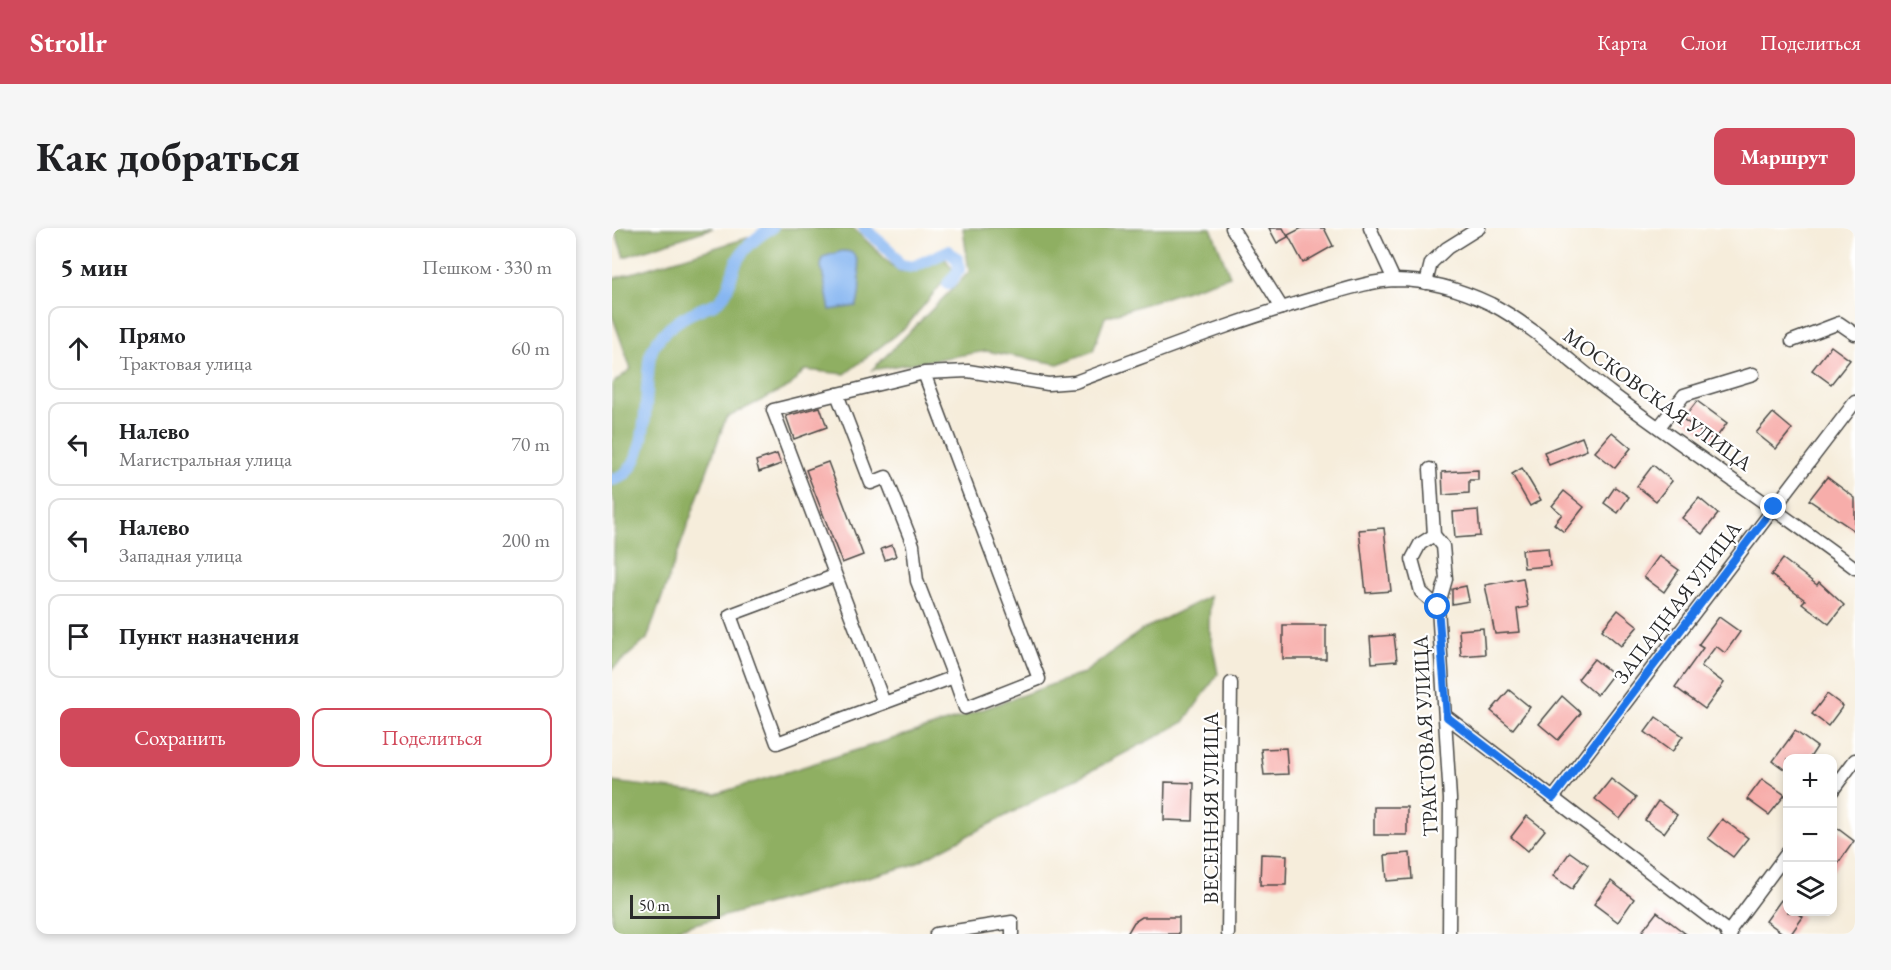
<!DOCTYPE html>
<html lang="ru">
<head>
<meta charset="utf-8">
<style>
  body { margin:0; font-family:"EB Garamond",serif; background:#f6f6f6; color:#202124 }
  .controls { position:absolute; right:18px; bottom:18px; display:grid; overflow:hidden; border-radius:12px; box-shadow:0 3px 9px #0003 }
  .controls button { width:54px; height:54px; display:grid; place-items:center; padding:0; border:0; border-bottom:2px solid #e0e0e0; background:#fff; color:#202124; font:30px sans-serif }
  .scale { position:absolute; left:18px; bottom:15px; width:90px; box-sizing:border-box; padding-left:6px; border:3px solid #2b2b2b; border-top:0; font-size:16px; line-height:21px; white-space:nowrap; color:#2b2b2b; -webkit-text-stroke:4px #fff; paint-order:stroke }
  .stop { position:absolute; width:18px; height:18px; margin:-14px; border:4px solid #1a73e8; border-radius:50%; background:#fff }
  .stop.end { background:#1a73e8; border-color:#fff; box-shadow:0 2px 6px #0008 }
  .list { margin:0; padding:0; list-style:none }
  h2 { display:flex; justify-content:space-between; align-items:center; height:78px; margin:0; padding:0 24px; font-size:26px }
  h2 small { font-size:20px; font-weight:400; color:#757577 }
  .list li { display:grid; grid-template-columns:39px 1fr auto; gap:18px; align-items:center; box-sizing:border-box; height:84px; margin:0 12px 12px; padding:0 12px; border:2px solid #e0e0e0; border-radius:12px }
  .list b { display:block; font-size:22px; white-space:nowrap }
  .list p { margin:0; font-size:20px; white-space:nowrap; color:#757577 }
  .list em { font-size:20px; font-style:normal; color:#757577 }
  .actions { display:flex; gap:12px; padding:18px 24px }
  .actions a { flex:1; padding:14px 0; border:2px solid #d1495b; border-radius:12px; text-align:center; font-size:21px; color:#d1495b }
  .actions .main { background:#d1495b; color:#fff }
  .icon { flex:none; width:33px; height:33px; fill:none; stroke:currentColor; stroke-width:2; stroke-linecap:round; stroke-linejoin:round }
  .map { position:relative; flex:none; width:1243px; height:706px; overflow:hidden; border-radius:12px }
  header { display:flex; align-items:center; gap:36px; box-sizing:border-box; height:84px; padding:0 30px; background:#d1495b; color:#fff }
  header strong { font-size:28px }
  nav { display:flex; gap:33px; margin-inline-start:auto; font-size:21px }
  .intro { display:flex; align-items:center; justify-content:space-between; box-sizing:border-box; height:144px; padding:0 36px }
  h1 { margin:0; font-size:42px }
  .button { padding:15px 27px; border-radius:12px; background:#d1495b; color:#fff; font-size:21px; font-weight:700 }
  main { display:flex; gap:36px; padding:0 36px }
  aside { flex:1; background:#fff; border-radius:12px; box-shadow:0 3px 9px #0003 }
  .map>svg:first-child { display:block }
  .forest { fill:#8faf62; stroke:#5d6d46; stroke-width:1.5 }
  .water { fill:#86b6f1; stroke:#58708e; stroke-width:1.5 }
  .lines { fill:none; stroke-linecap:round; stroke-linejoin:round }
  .canal { stroke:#86b6f1; stroke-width:12 }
  .building { fill:#f7adaa }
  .minor-casing { stroke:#494845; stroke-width:15 }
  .minor { stroke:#fff; stroke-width:12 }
  .route { stroke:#1a73e8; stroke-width:8 }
  .labels { text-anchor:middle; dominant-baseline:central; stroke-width:4.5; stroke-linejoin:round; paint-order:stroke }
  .street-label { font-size:21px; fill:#2b2b2b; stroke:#fff }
</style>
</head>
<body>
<header>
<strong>Strollr</strong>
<nav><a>Карта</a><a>Слои</a><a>Поделиться</a></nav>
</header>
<div class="intro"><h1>Как добраться</h1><a class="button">Маршрут</a></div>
<main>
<aside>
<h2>5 мин<small>Пешком · 330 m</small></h2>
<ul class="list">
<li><svg class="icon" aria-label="ahead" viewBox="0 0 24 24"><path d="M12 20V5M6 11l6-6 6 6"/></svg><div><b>Прямо</b><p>Трактовая улица</p></div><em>60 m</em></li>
<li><svg class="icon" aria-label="left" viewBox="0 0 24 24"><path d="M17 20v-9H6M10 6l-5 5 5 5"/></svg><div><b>Налево</b><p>Магистральная улица</p></div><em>70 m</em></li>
<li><svg class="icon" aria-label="left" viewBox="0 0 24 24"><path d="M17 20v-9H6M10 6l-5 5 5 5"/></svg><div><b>Налево</b><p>Западная улица</p></div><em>200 m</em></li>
<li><svg class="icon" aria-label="arrive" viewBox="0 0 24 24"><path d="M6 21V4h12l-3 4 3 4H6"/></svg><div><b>Пункт назначения</b></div></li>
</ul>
<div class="actions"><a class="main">Сохранить</a><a>Поделиться</a></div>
</aside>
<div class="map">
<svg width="1243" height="706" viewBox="0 0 1243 706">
  <rect width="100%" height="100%" fill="#fff"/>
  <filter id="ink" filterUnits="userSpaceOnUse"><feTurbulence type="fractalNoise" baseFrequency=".0167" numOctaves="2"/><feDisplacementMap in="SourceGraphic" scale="12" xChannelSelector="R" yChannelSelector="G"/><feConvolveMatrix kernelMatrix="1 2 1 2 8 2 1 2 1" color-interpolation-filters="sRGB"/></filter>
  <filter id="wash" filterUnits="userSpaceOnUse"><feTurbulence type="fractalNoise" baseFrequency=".008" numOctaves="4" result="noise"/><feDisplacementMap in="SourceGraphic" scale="24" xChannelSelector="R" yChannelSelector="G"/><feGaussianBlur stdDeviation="1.35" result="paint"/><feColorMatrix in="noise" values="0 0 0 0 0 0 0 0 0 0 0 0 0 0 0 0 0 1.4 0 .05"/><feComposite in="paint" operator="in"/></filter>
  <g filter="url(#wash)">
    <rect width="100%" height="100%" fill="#f6eddb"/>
    <g class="forest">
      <polygon points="2,0 101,0 12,29"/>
      <polygon points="168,0 241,0 287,44 332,29 341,42 294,99 233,146 193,142 178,158 114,190 35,411 0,441 3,277 0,266 0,156 19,141 0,87 0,51"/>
      <polygon points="351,0 599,0 618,48 493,89 481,123 446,136 374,123 260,142 357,44"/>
      <polygon points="598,368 597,399 606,446 572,494 300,637 46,706 0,706 0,554 104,566 344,491 472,445 530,402"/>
    </g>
    <path class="water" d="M230,23C233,23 237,23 240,25C250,31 249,69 244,78L218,82L209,38L211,29Z"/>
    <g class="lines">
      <g class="canal">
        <polyline points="252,0 278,23 288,37 301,39 336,23 346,32 347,42 336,56"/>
        <path d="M0,252C40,246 32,159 38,128C43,107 69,89 87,82C92,79 99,78 104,75C119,65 118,45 126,31C132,20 149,5 160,0"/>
      </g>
    </g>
    <g id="blocks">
      <g class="building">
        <polygon points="657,0 671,0 676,9 665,15"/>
        <polygon points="690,0 712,0 721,18 691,35 676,7"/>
        <polygon points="1219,118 1238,132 1219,156 1200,142"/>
        <polygon points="1085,173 1115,195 1102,213 1071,191"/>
        <polygon points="208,179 215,199 182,211 174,188"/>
        <polygon points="1161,185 1180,201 1164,221 1144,205"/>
        <polygon points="1000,204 1019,220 1003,240 983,224"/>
        <polygon points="970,209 975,222 937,237 932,224"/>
        <polygon points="165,226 169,236 147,244 144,233"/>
        <polygon points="216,234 251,327 230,335 194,242"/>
        <polygon points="1041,237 1060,253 1044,273 1025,258"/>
        <polygon points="910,240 929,272 918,278 900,246"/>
        <polygon points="866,242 866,252 857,252 857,265 831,267 830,244"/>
        <polygon points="1215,249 1243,270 1243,303 1197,272"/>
        <polygon points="1003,259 1017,269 1006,285 992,275"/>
        <polygon points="952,263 972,279 952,304 942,296 950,286 940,278"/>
        <polygon points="1087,270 1106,286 1090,306 1070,290"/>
        <polygon points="866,282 868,308 843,310 841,284"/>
        <polygon points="772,300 779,363 754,365 747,302"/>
        <polygon points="280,317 284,328 273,332 269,321"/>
        <polygon points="936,320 938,338 912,340 910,322"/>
        <polygon points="1047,328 1067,342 1052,364 1032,349"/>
        <polygon points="1171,331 1205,357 1207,354 1232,377 1217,396 1190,375 1193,372 1159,347"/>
        <polygon points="911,350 916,379 905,381 908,404 883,406 873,357"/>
        <polygon points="854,358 857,373 840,376 840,361"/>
        <polygon points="1006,382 1026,398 1009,418 990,402"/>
        <polygon points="1107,389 1128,404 1113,425 1104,418 1089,438 1112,455 1093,481 1063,459 1091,420 1086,417"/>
        <rect x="671" y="397" width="43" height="34"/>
        <polygon points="871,400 873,426 849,428 847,402"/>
        <polygon points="782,407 785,433 760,435 758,409"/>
        <polygon points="982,431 1001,446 985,467 966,451"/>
        <polygon points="897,462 918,479 901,501 879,483"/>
        <polygon points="1215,466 1231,478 1216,498 1200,486"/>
        <polygon points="950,468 969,485 946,512 927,496"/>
        <polygon points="1044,489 1071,508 1060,524 1033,504"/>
        <polygon points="1183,503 1205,519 1197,531 1176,531 1176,544 1161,533"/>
        <polygon points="674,520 676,546 652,547 649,521"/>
        <polygon points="999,551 1024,570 1008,591 983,571"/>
        <polygon points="1150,551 1173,567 1157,587 1135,571"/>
        <polygon points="553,554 582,555 581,593 552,592"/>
        <polygon points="1046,573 1065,587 1052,605 1033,592"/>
        <rect x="762" y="579" width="33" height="28"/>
        <polygon points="915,588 933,602 916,623 899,609"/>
        <polygon points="1110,591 1136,610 1121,629 1096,610"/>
        <polygon points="1225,600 1242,613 1221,643 1221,606"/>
        <polygon points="958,624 976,637 960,661 941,648"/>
        <polygon points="798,625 800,651 775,653 773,627"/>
        <polygon points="649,626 675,627 674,657 648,657"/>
        <polygon points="999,653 1022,671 1006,694 982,676"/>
        <polygon points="1169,672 1176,677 1176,684 1184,684 1191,689 1179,706 1172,706 1154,693"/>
        <polygon points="1045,684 1074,706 1028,706"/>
        <polygon points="530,689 567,689 567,706 515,706 522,694"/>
      </g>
    </g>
  </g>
  <g filter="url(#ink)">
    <use href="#blocks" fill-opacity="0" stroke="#494845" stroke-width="1.5"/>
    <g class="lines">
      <defs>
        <g id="minor">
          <polyline points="620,0 670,80"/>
          <polyline points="758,0 782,52"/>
          <polyline points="814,55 819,35 835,20 867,0"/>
          <polyline points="1180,113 1227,95 1243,106"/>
          <path d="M312,145L427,451L353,480L342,449L272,475L161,182L312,145L356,143L436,156L463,154C543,125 622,93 703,70C729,63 757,53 783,52C815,52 850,62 879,76C923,99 960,136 999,165C1079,225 1163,280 1243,340"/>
          <polyline points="225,166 259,255 274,249 301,317 305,353 342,449"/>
          <polyline points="1047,199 1072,167 1141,146"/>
          <polyline points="818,241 822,307 831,318 834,351 826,379 838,571 837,706"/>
          <polyline points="822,307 808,316 800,331 809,364 826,379"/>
          <polyline points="222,348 118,387 165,515 272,475"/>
          <polyline points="835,489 1119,706"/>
          <polyline points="1220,563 1243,532"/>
          <polyline points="941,570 1243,174"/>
          <polyline points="324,706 400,694 400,706"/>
          <polyline points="616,706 619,455"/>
          <polyline points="1115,706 1176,624"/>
        </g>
      </defs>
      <use href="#minor" class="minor-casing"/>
      <use href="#minor" class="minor"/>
    </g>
  </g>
  <g class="lines" filter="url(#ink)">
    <polyline class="route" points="826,379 835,489 941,570 1162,279"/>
  </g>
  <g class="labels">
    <g class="street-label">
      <text transform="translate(1046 171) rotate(36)">МОСКОВСКАЯ УЛИЦА</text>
      <text transform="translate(1065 374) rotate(-53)">ЗАПАДНАЯ УЛИЦА</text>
      <text transform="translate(813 508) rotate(-93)">ТРАКТОВАЯ УЛИЦА</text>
      <text transform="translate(598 580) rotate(-90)">ВЕСЕННЯЯ УЛИЦА</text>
    </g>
  </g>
</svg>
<div class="controls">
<button>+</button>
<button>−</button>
<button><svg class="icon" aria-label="layers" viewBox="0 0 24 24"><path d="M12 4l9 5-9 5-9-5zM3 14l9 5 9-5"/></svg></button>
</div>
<div class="scale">50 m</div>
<div class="stop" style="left:826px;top:379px"></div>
<div class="stop end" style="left:1162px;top:279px"></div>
</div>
</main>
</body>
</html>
